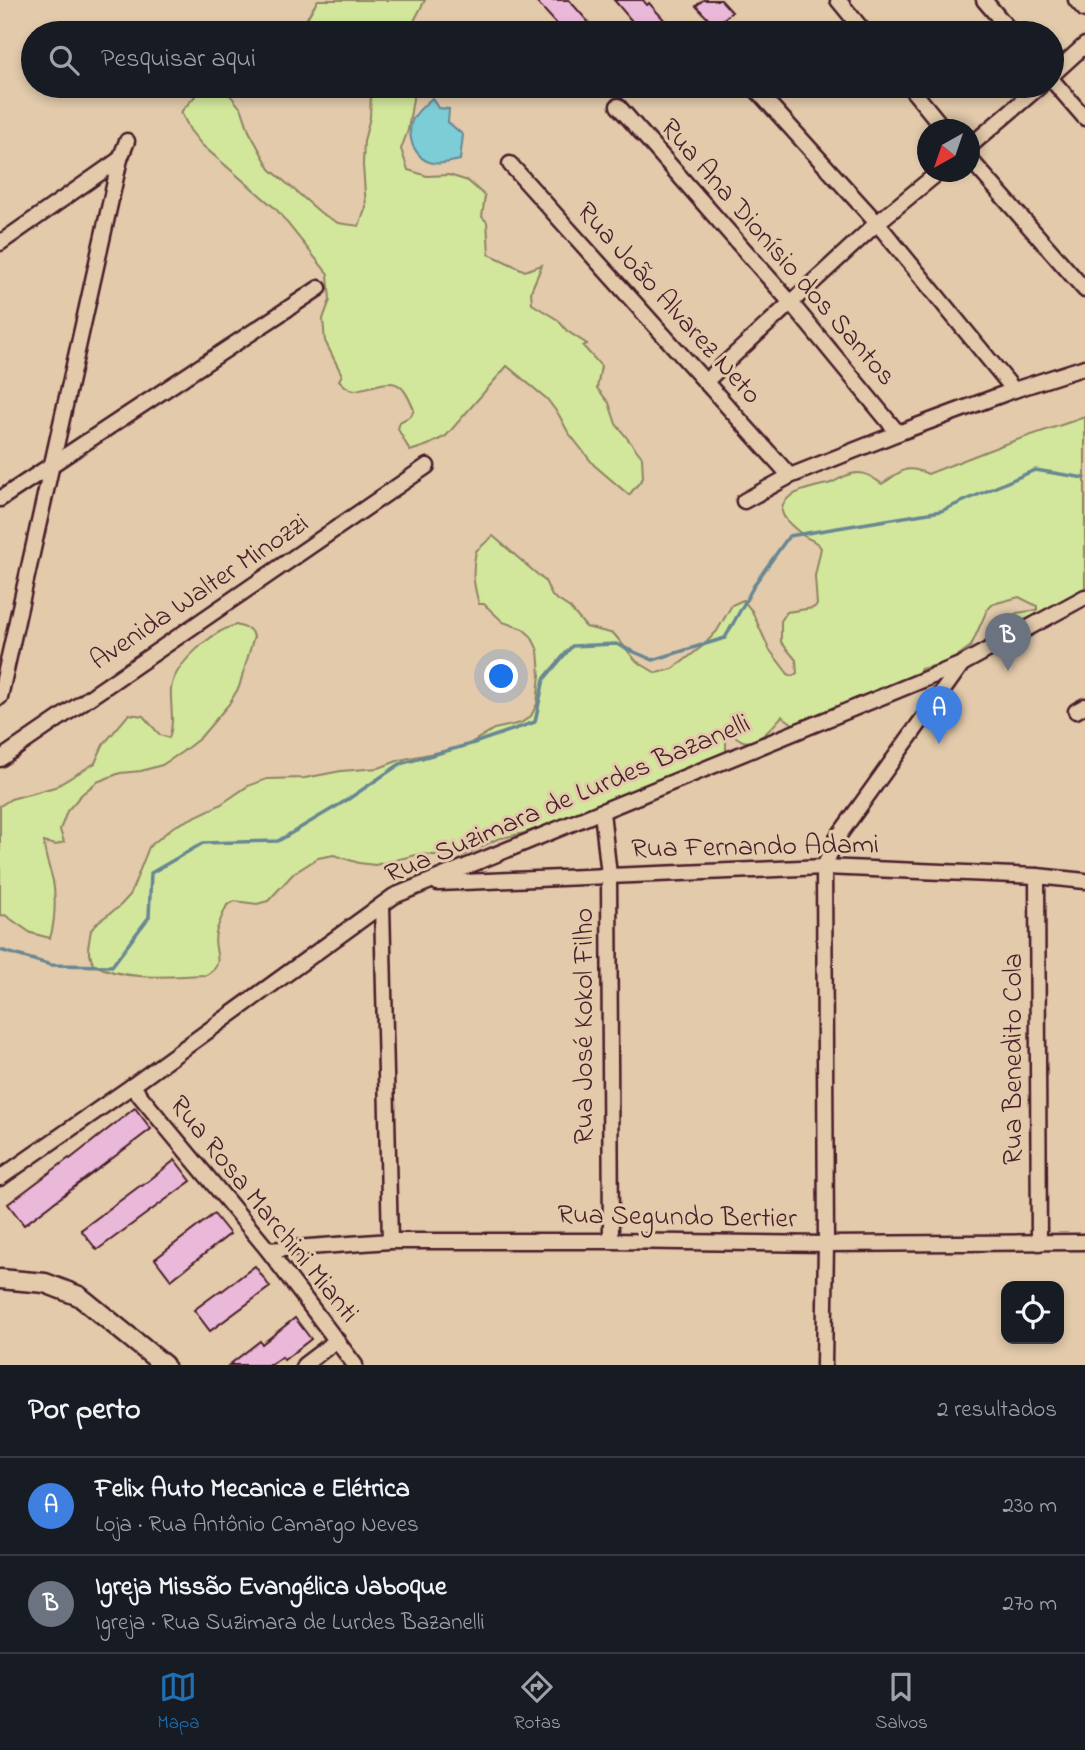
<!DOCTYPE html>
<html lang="pt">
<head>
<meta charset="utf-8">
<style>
  body { margin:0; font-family:"Indie Flower",sans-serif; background:#242831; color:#f1f3f6 }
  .controls { position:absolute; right:21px; bottom:21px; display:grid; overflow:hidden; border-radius:14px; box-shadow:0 4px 10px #0003 }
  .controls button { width:63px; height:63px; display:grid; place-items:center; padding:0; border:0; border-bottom:2px solid #363941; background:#171b24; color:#f1f3f6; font:35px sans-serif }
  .compass { position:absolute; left:917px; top:119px; width:63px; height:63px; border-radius:50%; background:#171b24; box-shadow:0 4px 10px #0003; rotate:220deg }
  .you { position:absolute; left:502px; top:677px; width:24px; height:24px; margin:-18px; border:5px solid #fff; border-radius:50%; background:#1a73e8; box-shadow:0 0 0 10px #1a73e833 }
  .badge { display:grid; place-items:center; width:46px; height:46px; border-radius:50%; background:#1f6fb2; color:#fff; font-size:23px; font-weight:700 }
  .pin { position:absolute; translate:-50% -58px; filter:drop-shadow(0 2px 4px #0008) }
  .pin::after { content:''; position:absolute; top:37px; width:24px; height:21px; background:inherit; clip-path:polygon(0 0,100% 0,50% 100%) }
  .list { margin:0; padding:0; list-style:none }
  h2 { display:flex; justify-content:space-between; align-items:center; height:91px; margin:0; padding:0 28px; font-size:30px }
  h2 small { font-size:23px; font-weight:400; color:#9ea1a6 }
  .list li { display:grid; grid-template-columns:46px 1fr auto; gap:21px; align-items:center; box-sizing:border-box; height:98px; padding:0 28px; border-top:2px solid #363941 }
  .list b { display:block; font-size:26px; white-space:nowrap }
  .list p { margin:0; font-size:23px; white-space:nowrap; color:#9ea1a6 }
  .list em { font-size:23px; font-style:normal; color:#9ea1a6 }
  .icon { flex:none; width:38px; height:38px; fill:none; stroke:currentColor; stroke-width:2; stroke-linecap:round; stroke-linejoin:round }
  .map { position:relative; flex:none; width:1085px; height:1365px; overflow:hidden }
  .search { position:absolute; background:#171b24; box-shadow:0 4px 10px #0003; left:21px; right:21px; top:21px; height:77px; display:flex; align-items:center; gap:18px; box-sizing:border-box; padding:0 24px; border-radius:38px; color:#9ea1a6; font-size:26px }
  .sheet { height:287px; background:#171b24 }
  nav { display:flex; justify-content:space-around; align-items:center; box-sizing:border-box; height:98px; border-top:2px solid #363941; background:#171b24; font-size:19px; color:#9ea1a6 }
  nav a { display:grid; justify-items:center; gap:4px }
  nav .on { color:#1f6fb2 }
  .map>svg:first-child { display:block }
  .green { fill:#d3e79c; stroke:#8e8364; stroke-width:2 }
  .water { fill:#7ccdd6; stroke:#688792; stroke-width:2 }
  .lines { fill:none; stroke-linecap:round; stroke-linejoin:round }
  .stream { stroke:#688792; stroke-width:3.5 }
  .building { fill:#eab8d8; stroke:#4a1f2b; stroke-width:2 }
  .minor-casing { stroke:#4a1f2b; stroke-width:19 }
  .tertiary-casing { stroke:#4a1f2b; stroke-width:23 }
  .minor { stroke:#e2caab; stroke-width:14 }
  .tertiary { stroke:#e2caab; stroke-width:18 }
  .labels { text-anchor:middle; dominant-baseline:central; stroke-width:6; stroke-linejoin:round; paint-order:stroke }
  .street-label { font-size:28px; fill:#4a1f2b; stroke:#e2caab }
</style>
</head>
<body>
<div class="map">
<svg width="1085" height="1365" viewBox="0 0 1085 1365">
  <rect width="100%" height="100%" fill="#e2caab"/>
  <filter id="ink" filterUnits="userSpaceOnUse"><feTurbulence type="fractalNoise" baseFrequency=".0143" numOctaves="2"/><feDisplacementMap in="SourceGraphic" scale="14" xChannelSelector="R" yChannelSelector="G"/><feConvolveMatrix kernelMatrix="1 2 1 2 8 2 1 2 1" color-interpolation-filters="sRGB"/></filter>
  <g filter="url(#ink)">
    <g class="green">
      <polygon points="318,0 425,0 414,21 414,33 308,33 307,18"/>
      <path d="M213,86L230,95L242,110L249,131L270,169L321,213L338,223L359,226L366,207L363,165L364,141L370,117L371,93L365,86H415L408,130L401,149L408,170L427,176L449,175L468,181L485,196L482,217L487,222L489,254L525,271L542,265L531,291L532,304L558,320L567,331L587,344L583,346L601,366L597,388L609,403L616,424L642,457L643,478L629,495L594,465L568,432L559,415L547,399L507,366L446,436L428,445L410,451L398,429L400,422L411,416L414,410C401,378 395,380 365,388C359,389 353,392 348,388C344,386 342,383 339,380L342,375L325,341L323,319L330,300L328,274L276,209L202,145L190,130L181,112L196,95Z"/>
      <path d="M1085,417V601L1010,634L1011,617L1017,613L1037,610V606L1019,597L993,604L987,610L971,646L949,662L921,669L908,687L801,725L793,724L782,716C773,726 758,746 743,741C738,739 733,734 728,731L726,734V753L714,763L570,817L524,833L497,839L464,855L450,856L420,854L375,865L359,863L334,855L318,858L293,874L268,901L257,904L235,901L227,905C223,914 218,924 216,933C211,951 228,963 206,975C170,976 127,982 93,964L88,948L91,930L99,921L119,907L130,895L149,847L173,827L220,805L248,786L267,779L305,778L341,771L379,768L400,760L464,747L494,729L521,723L531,716L537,704L540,675L538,650L531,636L523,629L503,622L484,604H479C473,583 472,572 476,551L493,536L545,581L552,596L570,608L586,627L614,634L636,661L656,673L673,669L704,645L717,631L732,605L743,600L752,611L769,649L788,674L792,676L797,673L796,660L781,642V621L787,612L813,608L817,605L815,576L821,548C817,541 810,540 804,536C797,530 783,520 782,511C781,491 818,487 831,483C840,479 848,473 857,473C868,473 873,478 882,484C902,471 905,464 928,474L1005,444Z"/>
      <path d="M236,625L249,629L254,636L239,687L229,704L200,738L182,752L162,765L141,771L120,773L97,782L82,794L67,811L60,830L64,842L56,845L44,842C44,856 50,868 53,881C56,897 55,923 50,938L31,933L5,915L0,916V806L11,799L55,787L95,763L103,745L129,714L143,716L160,735L169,738C175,722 170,706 171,689C174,664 213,631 236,625Z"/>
    </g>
    <path class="water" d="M432,98L438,108L449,109L448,122L463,135L460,160C439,165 424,168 413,146C411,140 409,130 411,124C413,114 425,105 432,98Z"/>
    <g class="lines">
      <polyline class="stream" points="0,950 51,965 112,966 149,917 151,873 203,843 278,841 347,800 400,764 471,744 535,722 544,679 572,646 616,644 653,660 725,638 756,582 789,536 941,511 1035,470 1085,478"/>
    </g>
    <g class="building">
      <polygon points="535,0 569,0 598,33 565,33"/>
      <polygon points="614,0 643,0 647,5 649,3 667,23 665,24 673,33 642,33"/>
      <polygon points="703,0 721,0 732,12 715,26 696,6"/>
      <polygon points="135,1108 151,1129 24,1225 8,1204 69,1158 70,1159"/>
      <polygon points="175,1160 191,1181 97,1250 81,1230 141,1185 142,1186"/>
      <polygon points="214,1214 230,1234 171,1280 155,1259"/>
      <polygon points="255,1266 270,1287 210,1331 194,1310 221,1290 222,1291"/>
      <polygon points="295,1318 311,1339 284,1360 282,1357 271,1365 229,1365 260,1341 262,1344"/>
    </g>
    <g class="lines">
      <defs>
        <g id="minor">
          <polyline points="838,0 865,33"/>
          <polyline points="984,0 1012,33"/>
          <polyline points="1076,0 1085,10"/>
          <polyline points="1052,75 1085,45"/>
          <polyline points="1052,80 1085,118"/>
          <polyline points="753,86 877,223 1014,390"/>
          <polyline points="909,86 945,130"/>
          <polyline points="618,106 791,303 898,433"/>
          <polyline points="970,146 1040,86"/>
          <polyline points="970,159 1085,290"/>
          <polyline points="510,164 790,476"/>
          <polyline points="0,243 120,159"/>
          <polyline points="705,382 877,223 939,172"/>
          <polyline points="0,499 319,288"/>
          <polyline points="744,501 790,476 898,433 1014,390 1085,367"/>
          <polyline points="0,697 120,159 127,141"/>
          <polyline points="1076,711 1085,706"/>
          <polyline points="0,759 427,466"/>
          <polyline points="602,812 609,875 611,1241"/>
          <polyline points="1037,876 1039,1243"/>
          <polyline points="438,883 824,867 1037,876 1085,881"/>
          <polyline points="382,905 390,1241"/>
          <polyline points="132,1086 268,1250 355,1365"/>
          <polyline points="0,1178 132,1086 394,896 962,664 1085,597"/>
          <polyline points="268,1250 390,1241 611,1241 826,1244 1085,1242"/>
          <polyline points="304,1365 337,1340"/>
          <polyline points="824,1365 826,1244 824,867 837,838 962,664"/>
        </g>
        <polyline id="tertiary" points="0,1279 45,1283 79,1296 164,1365"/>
      </defs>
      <use href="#minor" class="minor-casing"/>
      <use href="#tertiary" class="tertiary-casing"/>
      <use href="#minor" class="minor"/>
      <use href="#tertiary" class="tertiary"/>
    </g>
  </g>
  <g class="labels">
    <g class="street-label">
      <text transform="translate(777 253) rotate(49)">Rua Ana Dionísio dos Santos</text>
      <text transform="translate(668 304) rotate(48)">Rua João Alvarez Neto</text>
      <text transform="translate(200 593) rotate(-34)">Avenida Walter Minozzi</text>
      <text transform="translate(568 800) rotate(-23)">Rua Suzimara de Lurdes Bazanelli</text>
      <text transform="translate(755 848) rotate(-1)">Rua Fernando Adami</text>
      <text transform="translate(585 1026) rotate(-90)">Rua José Kokol Filho</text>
      <text transform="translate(1014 1059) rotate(-90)">Rua Benedito Cola</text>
      <text transform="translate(263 1210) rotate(51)">Rua Rosa Marchini Mianti</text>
      <text transform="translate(677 1218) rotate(1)">Rua Segundo Bertier</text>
    </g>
  </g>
</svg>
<div class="controls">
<button><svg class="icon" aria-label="locate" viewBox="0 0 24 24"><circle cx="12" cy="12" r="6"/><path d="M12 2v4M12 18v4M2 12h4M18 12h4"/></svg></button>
</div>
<svg class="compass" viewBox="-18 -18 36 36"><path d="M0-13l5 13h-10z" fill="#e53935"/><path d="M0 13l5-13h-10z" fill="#9ea1a6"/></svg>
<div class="you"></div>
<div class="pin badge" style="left:939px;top:744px;background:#3f7fe0">A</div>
<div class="pin badge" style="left:1008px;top:671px;background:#6b7280">B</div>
<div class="search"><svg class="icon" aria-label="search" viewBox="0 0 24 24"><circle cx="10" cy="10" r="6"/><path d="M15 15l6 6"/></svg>Pesquisar aqui</div>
</div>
<section class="sheet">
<h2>Por perto<small>2 resultados</small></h2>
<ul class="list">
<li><span class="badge" style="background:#3f7fe0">A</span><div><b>Felix Auto Mecanica e Elétrica</b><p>Loja · Rua Antônio Camargo Neves</p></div><em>230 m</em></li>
<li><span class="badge" style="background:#6b7280">B</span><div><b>Igreja Missão Evangélica Jaboque</b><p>Igreja · Rua Suzimara de Lurdes Bazanelli</p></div><em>270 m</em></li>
</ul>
</section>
<nav>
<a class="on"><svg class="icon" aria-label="map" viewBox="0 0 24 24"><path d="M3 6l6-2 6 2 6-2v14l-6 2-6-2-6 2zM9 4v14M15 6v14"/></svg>Mapa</a>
<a><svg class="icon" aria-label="directions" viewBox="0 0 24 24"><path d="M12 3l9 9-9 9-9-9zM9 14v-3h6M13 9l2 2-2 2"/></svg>Rotas</a>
<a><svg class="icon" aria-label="saved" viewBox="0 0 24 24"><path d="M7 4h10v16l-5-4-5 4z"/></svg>Salvos</a>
</nav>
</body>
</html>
